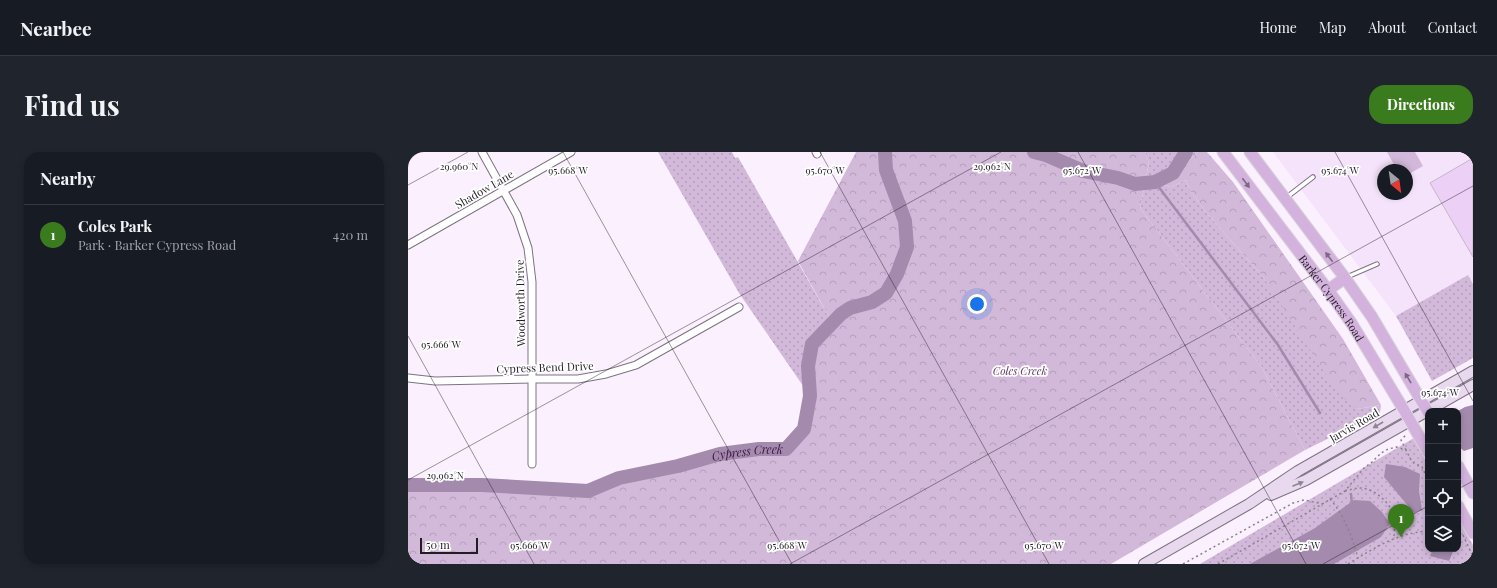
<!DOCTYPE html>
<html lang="en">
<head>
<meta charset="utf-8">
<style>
  body { margin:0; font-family:"Playfair Display",serif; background:#20242c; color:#f1f3f6 }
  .controls { position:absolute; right:12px; bottom:12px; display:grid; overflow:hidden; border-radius:8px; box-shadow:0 2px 6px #0003 }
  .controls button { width:36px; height:36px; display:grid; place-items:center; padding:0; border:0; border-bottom:1px solid #363941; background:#171b24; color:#f1f3f6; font:20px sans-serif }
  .compass { position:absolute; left:969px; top:12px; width:36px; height:36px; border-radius:50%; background:#171b24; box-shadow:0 2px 6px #0003; rotate:151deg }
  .scale { position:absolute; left:12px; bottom:10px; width:58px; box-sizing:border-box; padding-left:4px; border:2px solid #221d24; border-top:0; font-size:11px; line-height:14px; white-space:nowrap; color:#221d24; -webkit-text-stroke:3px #fff; paint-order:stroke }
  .you { position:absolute; left:569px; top:152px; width:14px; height:14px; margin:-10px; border:3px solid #fff; border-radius:50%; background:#1a73e8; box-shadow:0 0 0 6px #1a73e833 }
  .badge { display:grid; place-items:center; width:26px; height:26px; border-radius:50%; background:#3a7c1d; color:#fff; font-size:13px; font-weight:700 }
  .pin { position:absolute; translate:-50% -33px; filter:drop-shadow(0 1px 2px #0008) }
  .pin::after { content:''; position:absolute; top:21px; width:14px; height:12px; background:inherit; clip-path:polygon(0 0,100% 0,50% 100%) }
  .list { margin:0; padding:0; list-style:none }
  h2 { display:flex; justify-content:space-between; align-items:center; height:52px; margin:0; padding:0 16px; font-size:17px }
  h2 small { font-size:13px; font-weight:400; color:#9ea1a6 }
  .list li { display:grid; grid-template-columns:26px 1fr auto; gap:12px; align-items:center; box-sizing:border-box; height:60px; padding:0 16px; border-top:1px solid #363941 }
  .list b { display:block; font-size:15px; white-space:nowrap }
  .list p { margin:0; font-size:13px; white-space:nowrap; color:#9ea1a6 }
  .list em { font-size:13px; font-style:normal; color:#9ea1a6 }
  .icon { flex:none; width:22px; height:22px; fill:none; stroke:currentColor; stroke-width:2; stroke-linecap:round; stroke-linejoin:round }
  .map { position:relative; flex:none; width:1065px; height:412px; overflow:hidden; border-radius:16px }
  header { display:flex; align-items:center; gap:24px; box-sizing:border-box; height:56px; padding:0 20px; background:#171b24; border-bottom:1px solid #363941 }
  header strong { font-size:19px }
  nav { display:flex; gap:22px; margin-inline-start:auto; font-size:14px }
  .intro { display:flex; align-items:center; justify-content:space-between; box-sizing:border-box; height:96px; padding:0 24px }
  h1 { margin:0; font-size:28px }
  .button { padding:10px 18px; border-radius:16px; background:#3a7c1d; color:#fff; font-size:14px; font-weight:700 }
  main { display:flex; gap:24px; padding:0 24px }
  aside { flex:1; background:#171b24; border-radius:16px; box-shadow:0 2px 6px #0003 }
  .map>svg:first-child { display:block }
  .built { fill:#f5e3fb; fill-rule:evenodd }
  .green { fill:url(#green-dots) }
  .forest { fill:url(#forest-crowns) }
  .pitch { fill:#d2b9da }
  .water { fill:#a48aad }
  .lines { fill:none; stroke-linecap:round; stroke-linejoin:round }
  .stream { stroke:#a48aad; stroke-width:2.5 }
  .river { stroke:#a48aad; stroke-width:14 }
  .building { fill:#edd0f6; stroke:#c3b6c7 }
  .lane-casing { stroke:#7e7282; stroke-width:5.5 }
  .street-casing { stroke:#7e7282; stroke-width:9 }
  .secondary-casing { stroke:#7e7282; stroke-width:12 }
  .primary-casing { stroke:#d7d6d8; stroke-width:13 }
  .path { stroke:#89818b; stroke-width:1.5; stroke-dasharray:2 3; stroke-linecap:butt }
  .lane { stroke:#fff; stroke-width:3.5 }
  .street { stroke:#fff; stroke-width:7 }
  .secondary { stroke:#e9d9ee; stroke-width:10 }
  .primary { stroke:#d4b2de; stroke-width:11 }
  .oneway { fill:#7b6881 }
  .oneway2 { fill:#8f8493 }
  .ticks { fill:none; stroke:#221d24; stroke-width:1; stroke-opacity:0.45 }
  .labels { text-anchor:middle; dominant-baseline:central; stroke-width:3.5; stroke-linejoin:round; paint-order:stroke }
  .street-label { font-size:11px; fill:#221d24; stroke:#fff }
  .park-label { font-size:11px; font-style:italic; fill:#5e3969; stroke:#fff }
  .water-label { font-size:12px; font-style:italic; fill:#3e1a48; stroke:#fff }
  .ticks-label { font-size:10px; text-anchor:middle; fill:#221d24; stroke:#fff; stroke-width:3.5; stroke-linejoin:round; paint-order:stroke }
</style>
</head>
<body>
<header>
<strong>Nearbee</strong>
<nav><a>Home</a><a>Map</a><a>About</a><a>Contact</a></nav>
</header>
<div class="intro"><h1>Find us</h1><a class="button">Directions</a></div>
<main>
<aside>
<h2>Nearby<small></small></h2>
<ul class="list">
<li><span class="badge">1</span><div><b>Coles Park</b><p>Park · Barker Cypress Road</p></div><em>420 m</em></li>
</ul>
</aside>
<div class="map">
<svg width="1065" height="412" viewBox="0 0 1065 412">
  <defs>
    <pattern id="green-dots" width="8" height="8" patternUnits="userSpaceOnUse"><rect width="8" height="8" fill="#d2b9da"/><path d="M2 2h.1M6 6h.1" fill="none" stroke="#b49fbb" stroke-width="1.8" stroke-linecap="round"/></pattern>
    <pattern id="forest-crowns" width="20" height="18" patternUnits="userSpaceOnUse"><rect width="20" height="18" fill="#d2b9da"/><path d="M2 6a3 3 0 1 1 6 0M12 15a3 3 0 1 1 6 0" fill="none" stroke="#b49fbb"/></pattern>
  </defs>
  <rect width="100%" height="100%" fill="#fbf0fe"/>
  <path class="built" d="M865,0H1065V132L1060,123L988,164ZM975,18H999V42H975Z"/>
  <g class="green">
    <polygon points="250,0 324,0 327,6 330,5 424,170 404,192 400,214 402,244 331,141"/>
    <polygon points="737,0 790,0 756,33 763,35 778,28 782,38 796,58 856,126 949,257 973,253 972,261 897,298 853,214 732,56 741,11"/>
    <polygon points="1060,123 1065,132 1065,206 1024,229 988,164"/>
    <polygon points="1006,286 1020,313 1020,397 1050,397 1050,366 1065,393 1065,412 792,412"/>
  </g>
  <g class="forest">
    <polygon points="448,0 737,0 741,11 732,56 853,214 897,298 703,412 0,412 0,333 74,333 180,339 211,326 270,314 312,302 351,297 378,297 396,277 402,244 400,214 404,192 424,170 390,109"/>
    <polygon points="790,0 799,0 825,30 935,187 973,253 949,257 929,240 856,126 796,58 782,38 778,28 763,35 756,33"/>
  </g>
  <polygon class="pitch" points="979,0 1007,0 1015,14 999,23 999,18 989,18"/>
  <g class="water">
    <polygon points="1065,253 1065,296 1056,299 1050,294 1050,259 1057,255"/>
    <polygon points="978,312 997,315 1012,322 1011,339 1014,358 1006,361 976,325"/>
    <polygon points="946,348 962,349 974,360 982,372 973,385 926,412 842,412 907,376"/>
    <polygon points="1025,397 1046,397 1041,409 1022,404"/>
  </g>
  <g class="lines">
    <g class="stream">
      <polyline points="747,30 870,193 912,261"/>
      <polyline points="943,342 944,352"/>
    </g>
    <g class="river">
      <polyline points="626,0 638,3 675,19 710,26 727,32 747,30 765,21 778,0"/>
      <path id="s1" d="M0,333H74L180,339L211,326L270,314L312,302L351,297H378L396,277L402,244L400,214L404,192L433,162L442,156L464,150L478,141L489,122L499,95L497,69L478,18L477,0"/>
    </g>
  </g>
  <polygon class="building" points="1065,6 1065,105 1022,31"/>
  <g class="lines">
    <defs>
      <g id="lane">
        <polyline points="879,45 905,25"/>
        <polyline points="939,125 969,112"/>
      </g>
      <g id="street">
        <polyline points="74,0 109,63 120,96 124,130 124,312"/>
        <polyline points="408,0 409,2"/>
        <polyline points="0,93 163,0"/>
        <polyline points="0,226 27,229 124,227 170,227 198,222 228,213 331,155"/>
      </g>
      <g id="secondary">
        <polyline points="863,343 898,328 1065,233"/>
        <polyline points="736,412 841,352 890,319 1065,219"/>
      </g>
      <g id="primary">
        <path id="s2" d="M815,0L920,138L944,172L996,258L1020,300"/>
        <polyline points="842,0 937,126 964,165 1020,260"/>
        <polyline points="920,138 937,126"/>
        <polyline points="1050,314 1065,341"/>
        <polyline points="1050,354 1065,381"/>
      </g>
    </defs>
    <use href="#lane" class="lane-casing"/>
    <use href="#street" class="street-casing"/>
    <use href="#secondary" class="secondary-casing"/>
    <use href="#primary" class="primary-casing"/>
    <g class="path">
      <polyline points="998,298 993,288 999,282"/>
      <path d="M937,339C942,338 947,336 952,336C967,336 985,353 987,368C987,374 986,381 986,387"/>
      <path d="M922,347C937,364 944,385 950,406"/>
      <polyline points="1055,383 1065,405"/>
      <polyline points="775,412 885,351 896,348 915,352"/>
      <polyline points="810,412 937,339 956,316 964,310 973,301 980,297 989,295 998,298 1004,310 1014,315 1020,328"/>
      <path d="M940,412C966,396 989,381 1020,379"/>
    </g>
    <use href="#lane" class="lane"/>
    <use href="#street" class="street"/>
    <use href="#secondary" class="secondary"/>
    <use href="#primary" class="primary"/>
  </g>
  <defs><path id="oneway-solid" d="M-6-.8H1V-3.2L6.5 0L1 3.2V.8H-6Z"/></defs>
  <g class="oneway">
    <use href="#oneway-solid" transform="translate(838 31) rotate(53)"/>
    <use href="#oneway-solid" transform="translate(921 105) rotate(-127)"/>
    <use href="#oneway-solid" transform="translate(1000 226) rotate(-121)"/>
  </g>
  <g class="oneway2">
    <use href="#oneway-solid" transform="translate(970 273) rotate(150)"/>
    <use href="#oneway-solid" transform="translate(890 332) rotate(-23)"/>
  </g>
  <path class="ticks" d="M155,0L384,412M412,0L641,412M670,0L898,412M927,0L1065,249M0,33L60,0M0,184L126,412M0,328L593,0M1050,337L1065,329M382,412L1065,34M915,412L1020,354"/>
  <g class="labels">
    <g class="street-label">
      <text transform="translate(76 37) rotate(-30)">Shadow Lane</text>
      <text stroke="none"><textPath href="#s2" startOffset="182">Barker Cypress Road</textPath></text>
      <text transform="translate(112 151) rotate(-91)">Woodworth Drive</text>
      <text transform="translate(137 215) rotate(-2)">Cypress Bend Drive</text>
      <text transform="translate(946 273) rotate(-30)">Jarvis Road</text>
    </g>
    <g class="park-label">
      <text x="612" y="218">Coles Creek</text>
    </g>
    <g class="water-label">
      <text stroke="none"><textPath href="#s1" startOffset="345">Cypress Creek</textPath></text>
    </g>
  </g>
  <g class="ticks-label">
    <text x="51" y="18">29.960°N</text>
    <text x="584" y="18">29.962°N</text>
    <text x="932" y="22">95.674°W</text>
    <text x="160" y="22">95.668°W</text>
    <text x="417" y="22">95.670°W</text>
    <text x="674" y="22">95.672°W</text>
    <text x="33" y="196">95.666°W</text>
    <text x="1032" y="244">95.674°W</text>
    <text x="37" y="327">29.962°N</text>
    <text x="122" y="397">95.666°W</text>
    <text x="379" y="397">95.668°W</text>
    <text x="636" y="397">95.670°W</text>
    <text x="893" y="397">95.672°W</text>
  </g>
</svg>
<div class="controls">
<button>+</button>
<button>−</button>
<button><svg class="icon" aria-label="locate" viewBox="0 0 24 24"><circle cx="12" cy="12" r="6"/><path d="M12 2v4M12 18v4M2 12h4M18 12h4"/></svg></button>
<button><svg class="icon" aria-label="layers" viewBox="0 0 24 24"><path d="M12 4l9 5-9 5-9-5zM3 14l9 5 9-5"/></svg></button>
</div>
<svg class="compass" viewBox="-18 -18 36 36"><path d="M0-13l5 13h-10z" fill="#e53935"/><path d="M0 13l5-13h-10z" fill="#9ea1a6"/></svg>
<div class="scale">50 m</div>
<div class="you"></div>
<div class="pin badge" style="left:993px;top:385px">1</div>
</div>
</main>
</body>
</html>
